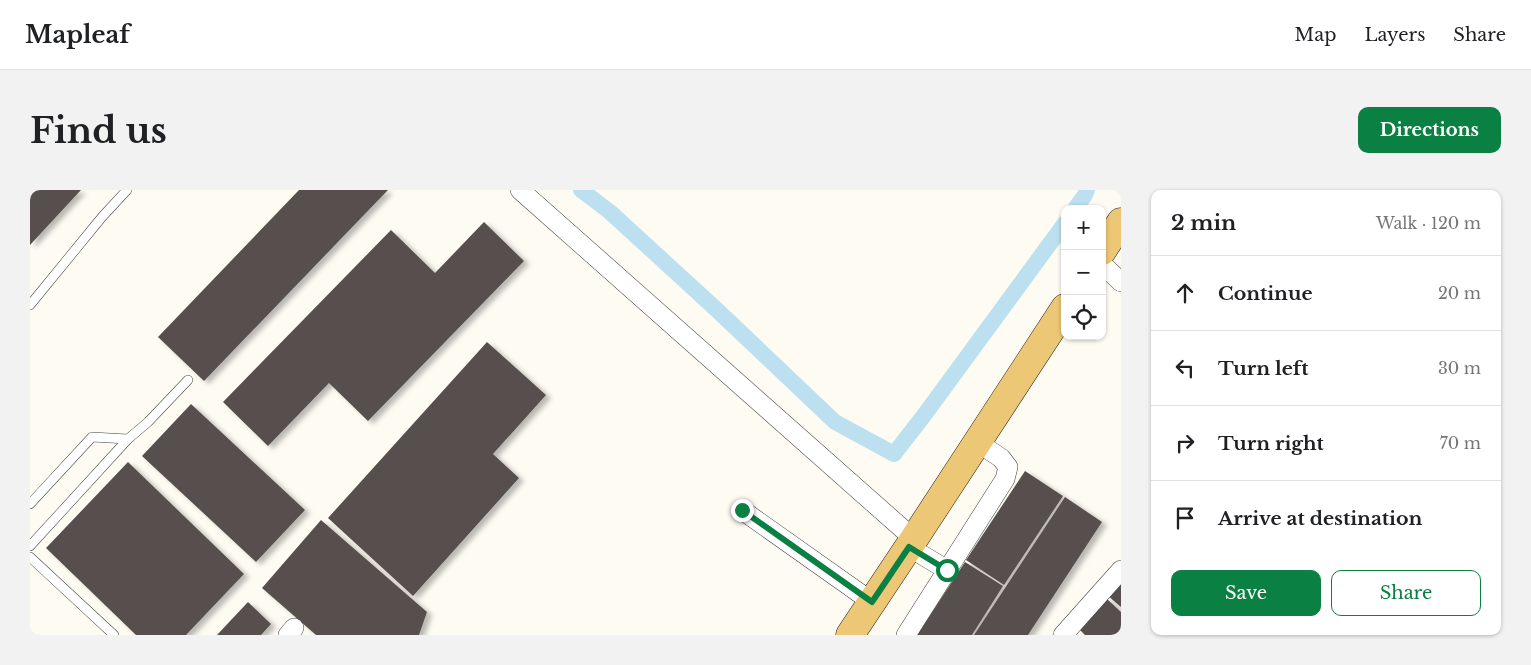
<!DOCTYPE html>
<html lang="en">
<head>
<meta charset="utf-8">
<style>
  body { margin:0; font-family:"Libre Baskerville",serif; background:#f2f2f2; color:#202124 }
  .controls { position:absolute; right:15px; top:15px; display:grid; overflow:hidden; border-radius:10px; box-shadow:0 1px 4px #0004 }
  .controls button { width:45px; height:45px; display:grid; place-items:center; padding:0; border:0; border-bottom:1px solid #e0e0e0; background:#fff; color:#202124; font:25px sans-serif }
  .stop { position:absolute; width:15px; height:15px; margin:-11px; border:4px solid #0b8043; border-radius:50%; background:#fff }
  .stop.end { background:#0b8043; border-color:#fff; box-shadow:0 1px 5px #0008 }
  .list { margin:0; padding:0; list-style:none }
  h2 { display:flex; justify-content:space-between; align-items:center; height:65px; margin:0; padding:0 20px; font-size:21px }
  h2 small { font-size:16px; font-weight:400; color:#757577 }
  .list li { display:grid; grid-template-columns:32px 1fr auto; gap:15px; align-items:center; box-sizing:border-box; height:75px; padding:0 20px; border-top:1px solid #e0e0e0 }
  .list b { display:block; font-size:19px; white-space:nowrap }
  .list em { font-size:16px; font-style:normal; color:#757577 }
  .actions { display:flex; gap:10px; padding:15px 20px }
  .actions a { flex:1; padding:11px 0; border:1px solid #0b8043; border-radius:10px; text-align:center; font-size:18px; color:#0b8043 }
  .actions .main { background:#0b8043; color:#fff }
  .icon { flex:none; width:28px; height:28px; fill:none; stroke:currentColor; stroke-width:2; stroke-linecap:round; stroke-linejoin:round }
  .map { position:relative; flex:none; width:1091px; height:445px; overflow:hidden; border-radius:10px }
  header { display:flex; align-items:center; gap:30px; box-sizing:border-box; height:70px; padding:0 25px; background:#fff; border-bottom:1px solid #e0e0e0 }
  header strong { font-size:24px }
  nav { display:flex; gap:28px; margin-inline-start:auto; font-size:18px }
  .intro { display:flex; align-items:center; justify-content:space-between; box-sizing:border-box; height:120px; padding:0 30px }
  h1 { margin:0; font-size:35px }
  .button { padding:12px 22px; border-radius:10px; background:#0b8043; color:#fff; font-size:18px; font-weight:700 }
  main { display:flex; gap:30px; padding:0 30px }
  aside { flex:1; background:#fff; border-radius:10px; box-shadow:0 1px 4px #0004 }
  .map>svg:first-child { display:block }
  .lines { fill:none; stroke-linecap:round; stroke-linejoin:round }
  .canal { stroke:#bde0f0; stroke-width:16 }
  .building { fill:#57504d; filter:url(#shadow) }
  .lane-casing { stroke:#434343; stroke-width:10 }
  .street-casing { stroke:#434343; stroke-width:20 }
  .primary-casing { stroke:#212121; stroke-width:29 }
  .lane { stroke:#fff; stroke-width:9 }
  .street { stroke:#fff; stroke-width:19 }
  .primary { stroke:#ebc776; stroke-width:28 }
  .route { stroke:#0b8043; stroke-width:6 }
</style>
</head>
<body>
<header>
<strong>Mapleaf</strong>
<nav><a>Map</a><a>Layers</a><a>Share</a></nav>
</header>
<div class="intro"><h1>Find us</h1><a class="button">Directions</a></div>
<main>
<div class="map">
<svg width="1091" height="445" viewBox="0 0 1091 445">
  <defs>
    <filter id="shadow"><feDropShadow dx="5" dy="3" stdDeviation="2.5" flood-color="#0004"/></filter>
  </defs>
  <rect width="100%" height="100%" fill="#fefbf3"/>
  <g class="lines">
    <g class="canal">
      <polyline points="551,0 580,22 687,120 805,232 864,264 895,224 1035,33"/>
      <polyline points="1045,19 1055,5 1057,0"/>
    </g>
  </g>
  <g class="building">
    <polygon points="0,0 51,0 0,55"/>
    <polygon points="269,0 358,0 174,191 128,147"/>
    <polygon points="454,32 494,71 338,231 299,193 238,256 193,212 361,40 405,83"/>
    <polygon points="457,152 516,205 463,264 489,288 383,406 298,328"/>
    <polygon points="161,214 275,320 226,372 112,266"/>
    <polygon points="98,272 214,384 156,445 106,445 16,358"/>
    <polygon points="995,281 1033,306 974,395 936,370"/>
    <polygon points="1035,307 1072,332 998,445 944,445"/>
    <polygon points="291,330 397,422 389,445 286,445 232,398"/>
    <polygon points="935,372 973,396 942,445 887,445"/>
    <polygon points="1091,390 1091,417 1077,405"/>
    <polygon points="1076,408 1091,422 1091,445 1055,445 1048,438"/>
    <polygon points="218,412 241,434 231,445 187,445"/>
  </g>
  <g class="lines">
    <defs>
      <g id="lane">
        <polyline points="0,115 72,27 97,0"/>
        <polyline points="0,314 62,247 98,249 118,232 158,190"/>
        <polyline points="0,356 98,249"/>
        <polyline points="0,367 84,445"/>
      </g>
      <g id="street">
        <polyline points="490,0 884,349"/>
        <polyline points="1072,74 1091,92"/>
        <polyline points="712,320 842,412"/>
        <polyline points="879,357 917,380"/>
        <polyline points="258,445 264,438"/>
        <polyline points="876,445 975,289 978,277 971,268 947,252"/>
        <polyline points="1033,445 1091,380"/>
      </g>
      <g id="primary">
        <polyline points="1072,61 1091,32"/>
        <polyline points="820,445 884,349 1035,118"/>
      </g>
    </defs>
    <use href="#lane" class="lane-casing"/>
    <use href="#street" class="street-casing"/>
    <use href="#primary" class="primary-casing"/>
    <use href="#lane" class="lane"/>
    <use href="#street" class="street"/>
    <use href="#primary" class="primary"/>
  </g>
  <g class="lines">
    <polyline class="route" points="712,320 842,412 879,357 917,380"/>
  </g>
</svg>
<div class="controls">
<button>+</button>
<button>−</button>
<button><svg class="icon" aria-label="locate" viewBox="0 0 24 24"><circle cx="12" cy="12" r="6"/><path d="M12 2v4M12 18v4M2 12h4M18 12h4"/></svg></button>
</div>
<div class="stop" style="left:917px;top:380px"></div>
<div class="stop end" style="left:712px;top:320px"></div>
</div>
<aside>
<h2>2 min<small>Walk · 120 m</small></h2>
<ul class="list">
<li><svg class="icon" aria-label="ahead" viewBox="0 0 24 24"><path d="M12 20V5M6 11l6-6 6 6"/></svg><div><b>Continue</b></div><em>20 m</em></li>
<li><svg class="icon" aria-label="left" viewBox="0 0 24 24"><path d="M17 20v-9H6M10 6l-5 5 5 5"/></svg><div><b>Turn left</b></div><em>30 m</em></li>
<li><svg class="icon" aria-label="right" viewBox="0 0 24 24"><path d="M7 20v-9h11M14 6l5 5-5 5"/></svg><div><b>Turn right</b></div><em>70 m</em></li>
<li><svg class="icon" aria-label="arrive" viewBox="0 0 24 24"><path d="M6 21V4h12l-3 4 3 4H6"/></svg><div><b>Arrive at destination</b></div></li>
</ul>
<div class="actions"><a class="main">Save</a><a>Share</a></div>
</aside>
</main>
</body>
</html>
